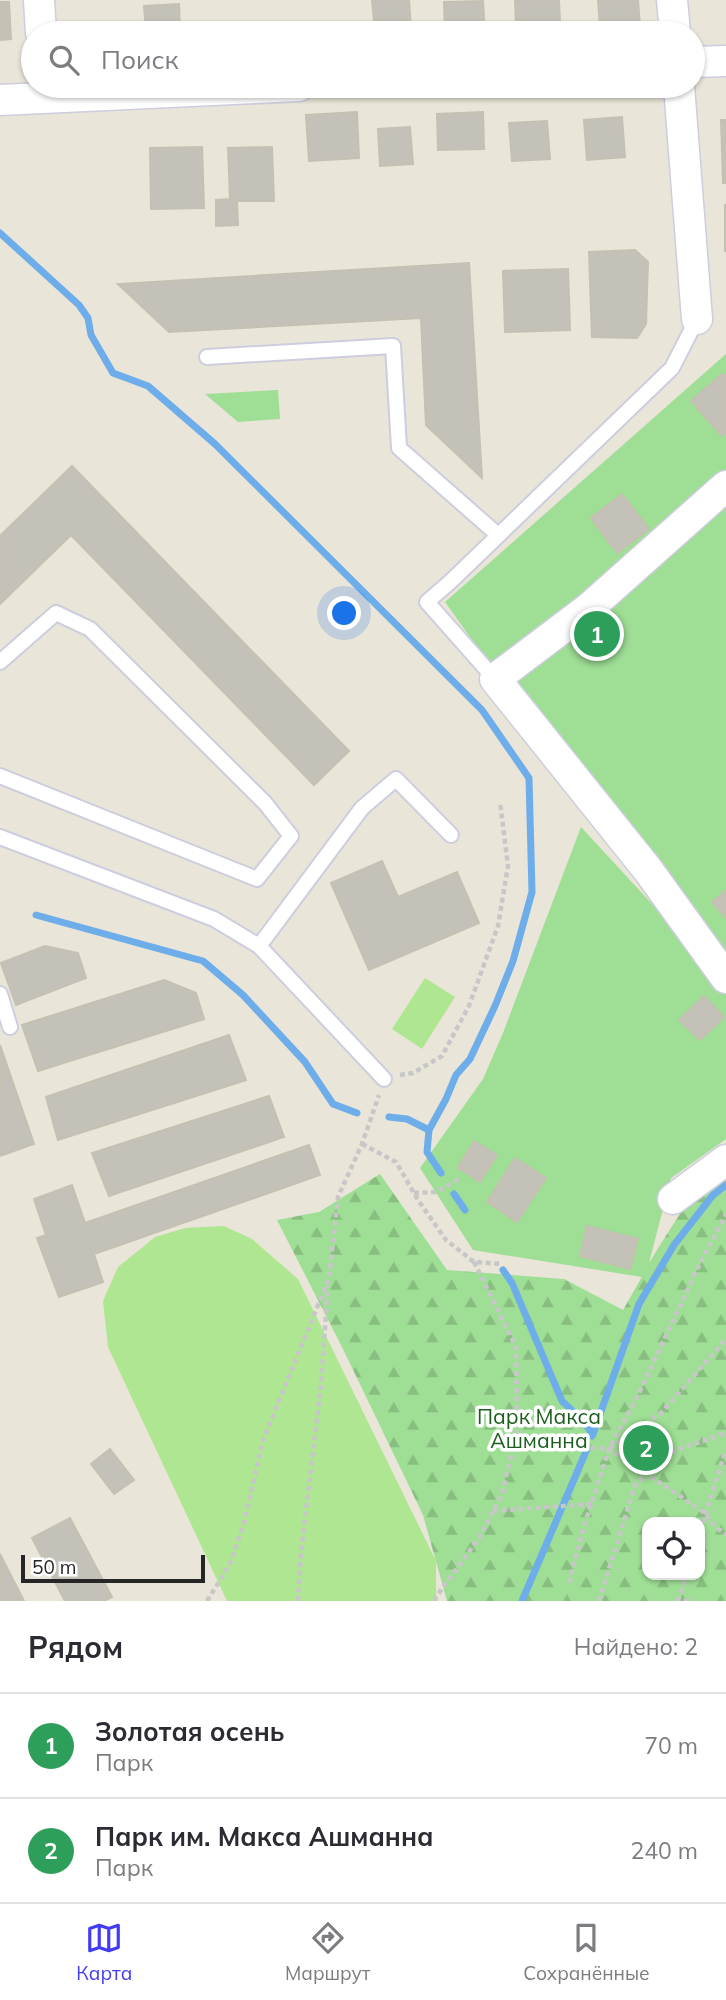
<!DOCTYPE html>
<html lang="ru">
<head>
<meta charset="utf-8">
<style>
  body { margin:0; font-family:Mulish,sans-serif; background:#f2f2f3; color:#2b2b33 }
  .controls { position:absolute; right:21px; bottom:21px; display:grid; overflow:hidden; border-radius:14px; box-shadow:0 2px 5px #0004 }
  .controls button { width:63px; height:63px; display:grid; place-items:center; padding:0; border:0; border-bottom:2px solid #e1e1e2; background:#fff; color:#2b2b33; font:35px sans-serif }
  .scale { position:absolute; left:21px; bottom:18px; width:184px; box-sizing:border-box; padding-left:7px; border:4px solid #262626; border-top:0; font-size:19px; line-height:24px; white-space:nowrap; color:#262626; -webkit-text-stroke:5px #fff; paint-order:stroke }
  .you { position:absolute; left:345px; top:614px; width:24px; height:24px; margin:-18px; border:5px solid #fff; border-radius:50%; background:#1a73e8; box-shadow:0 0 0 10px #1a73e833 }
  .badge { display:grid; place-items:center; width:46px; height:46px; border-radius:50%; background:#413cf2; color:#fff; font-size:23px; font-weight:700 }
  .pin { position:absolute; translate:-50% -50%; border:4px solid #fff; box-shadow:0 2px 7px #0006 }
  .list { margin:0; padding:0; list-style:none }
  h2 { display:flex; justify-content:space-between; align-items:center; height:91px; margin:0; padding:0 28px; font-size:30px }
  h2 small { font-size:23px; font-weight:400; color:#7c7c81 }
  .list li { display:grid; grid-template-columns:46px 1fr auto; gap:21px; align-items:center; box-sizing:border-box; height:105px; padding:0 28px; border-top:2px solid #e1e1e2 }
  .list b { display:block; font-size:26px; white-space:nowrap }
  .list p { margin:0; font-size:23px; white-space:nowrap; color:#7c7c81 }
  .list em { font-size:23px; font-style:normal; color:#7c7c81 }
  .icon { flex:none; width:38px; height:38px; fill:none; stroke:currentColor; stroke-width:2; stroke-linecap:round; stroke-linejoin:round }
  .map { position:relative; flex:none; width:726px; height:1601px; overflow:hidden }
  .search { position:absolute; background:#fff; box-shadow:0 2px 5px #0004; left:21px; right:21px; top:21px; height:77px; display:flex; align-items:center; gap:18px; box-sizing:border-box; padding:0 24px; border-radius:38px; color:#7c7c81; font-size:26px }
  .sheet { height:301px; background:#fff }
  nav { display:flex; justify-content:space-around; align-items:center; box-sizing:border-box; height:98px; border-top:2px solid #e1e1e2; background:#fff; font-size:19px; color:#7c7c81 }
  nav a { display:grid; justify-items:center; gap:4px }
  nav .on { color:#413cf2 }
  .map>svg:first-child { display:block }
  .green { fill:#9ede95; fill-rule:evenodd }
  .forest { fill:url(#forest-firs); fill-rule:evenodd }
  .pitch { fill:#afe691 }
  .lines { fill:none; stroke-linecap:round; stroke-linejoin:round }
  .stream { stroke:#6dade9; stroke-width:7 }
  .building { fill:#c4c2b8; stroke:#c4c1b2; stroke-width:2 }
  .lane-casing { stroke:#cecddf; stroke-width:18 }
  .street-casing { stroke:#cecddf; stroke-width:33 }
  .path { stroke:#c7c7c7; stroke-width:4.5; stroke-dasharray:5 3.5; stroke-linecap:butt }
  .lane { stroke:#fff; stroke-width:14 }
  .street { stroke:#fff; stroke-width:30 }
  .labels { text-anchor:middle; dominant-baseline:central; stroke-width:7; stroke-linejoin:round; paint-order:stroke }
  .park-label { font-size:21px; fill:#1b5f1c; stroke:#fff }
</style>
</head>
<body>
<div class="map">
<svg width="726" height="1601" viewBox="0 0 726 1601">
  <defs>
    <pattern id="forest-firs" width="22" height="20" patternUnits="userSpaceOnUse" patternTransform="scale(1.75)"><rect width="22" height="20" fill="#9ede95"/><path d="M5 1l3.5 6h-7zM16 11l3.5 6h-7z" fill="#88be80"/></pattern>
  </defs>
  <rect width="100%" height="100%" fill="#e9e5d8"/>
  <g class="green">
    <polygon points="726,354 726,958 516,701 445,602"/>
    <polygon points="278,390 280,419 238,422 205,394"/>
    <path d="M581,827L700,956L726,994V1139L671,1178L649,1263L662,1242L726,1601H496L624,1310L642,1277L473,1250L420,1168L483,1079L503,1033ZM647,1522H700V1575H647Z"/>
  </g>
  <path class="forest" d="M726,1159V1601H447L423,1515L342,1347L277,1220L319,1212L380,1174L447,1270L564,1279L623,1310L662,1242L704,1176ZM647,1522H700V1575H647Z"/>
  <g class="pitch">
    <polygon points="425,978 455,997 422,1049 392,1029"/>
    <polygon points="224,1226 252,1239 298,1279 436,1561 436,1601 227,1601 108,1347 103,1301 118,1267 155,1237 185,1228"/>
  </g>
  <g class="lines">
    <g class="stream">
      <polyline points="0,233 79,305 88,318 91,335 113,373 148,386 215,444 482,710 529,778 532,892 513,961 495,1006 470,1059 456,1075 446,1099 429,1130 427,1152 441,1173"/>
      <polyline points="36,915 203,961 243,995 305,1062 333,1104 357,1113"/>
      <polyline points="389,1117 407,1119 429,1130"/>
      <polyline points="454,1194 465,1210"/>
      <polyline points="503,1270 512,1283 562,1401 579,1417 593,1434 592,1436"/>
      <polyline points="593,1434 639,1304 674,1245 713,1195 726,1185"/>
      <polyline points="522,1601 587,1449"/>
    </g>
  </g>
  <g class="building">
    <polygon points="372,0 409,0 411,29 375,31"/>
    <polygon points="515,0 559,0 560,23 516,25"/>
    <polygon points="598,0 638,0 640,26 600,29"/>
    <polygon points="483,1 485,33 445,33 444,2"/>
    <polygon points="0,2 9,2 11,39 0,40"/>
    <polygon points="179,4 180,33 146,33 144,6"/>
    <polygon points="357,112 359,158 309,161 306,115"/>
    <polygon points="483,112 484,149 438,150 437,114"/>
    <polygon points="622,117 625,157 587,160 584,120"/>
    <polygon points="721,120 726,120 726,183 723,183"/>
    <polygon points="547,121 550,159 512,161 509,123"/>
    <polygon points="410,127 413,164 380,166 378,129"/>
    <polygon points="202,147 204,208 151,209 150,148"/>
    <polygon points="272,147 274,201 237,201 238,225 216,226 216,200 230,199 228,148"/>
    <rect x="725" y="205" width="1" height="46"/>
    <polygon points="635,250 648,262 646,324 637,338 592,337 589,252"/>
    <polygon points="469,263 482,478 426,425 421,318 169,332 118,284"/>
    <polygon points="568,269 570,330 505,332 503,271"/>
    <polygon points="723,373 726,377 726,432 722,436 691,401"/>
    <polygon points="72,466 349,751 314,785 71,535 0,604 0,536"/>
    <polygon points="622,494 649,529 617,553 591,518"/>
    <polygon points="382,861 398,897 457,872 479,923 369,970 331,883"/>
    <polygon points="726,890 726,918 712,902"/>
    <polygon points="45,946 78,953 86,978 16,1005 1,963"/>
    <polygon points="164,980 196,993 204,1019 38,1071 22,1025"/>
    <polygon points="704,996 724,1017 700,1040 679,1020"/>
    <polygon points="229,1035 246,1080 58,1140 46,1097"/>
    <polygon points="0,1045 34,1144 0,1156"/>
    <polygon points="269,1096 284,1137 109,1196 92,1153"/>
    <polygon points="474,1141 497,1155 480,1182 458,1168"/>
    <polygon points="309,1145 320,1175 94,1254 103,1282 59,1297 37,1238 46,1235 34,1199 72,1185 85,1223"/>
    <polygon points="515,1158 546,1178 517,1222 487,1202"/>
    <polygon points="587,1226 638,1239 630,1269 580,1256"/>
    <polygon points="110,1449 134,1480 114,1494 91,1464"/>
    <polygon points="70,1518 112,1597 104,1601 65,1601 32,1538"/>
    <polygon points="0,1554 24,1601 0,1601"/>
  </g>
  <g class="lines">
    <defs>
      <g id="lane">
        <polyline points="207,357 393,346 399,448 498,535"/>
        <polyline points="0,662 56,613 90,629 265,803 291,836 257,879 0,776"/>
        <polyline points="495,679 427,602 450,582 672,368 697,319"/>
        <polyline points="0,837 214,919 259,946 384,1079"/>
        <polyline points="259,946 362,808 396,779 451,835"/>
        <polyline points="0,994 10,1027"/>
      </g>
      <g id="street">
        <polyline points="39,0 41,33"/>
        <polyline points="672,0 675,33"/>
        <polyline points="693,62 726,61"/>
        <polyline points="679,86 697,319"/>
        <polyline points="0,100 299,86"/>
        <polyline points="726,486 589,608 495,679 648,870 726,978"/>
        <polyline points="673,1199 726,1160"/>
      </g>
    </defs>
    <use href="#lane" class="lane-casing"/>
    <use href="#street" class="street-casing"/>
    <g class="path">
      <polyline points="400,1075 413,1073 442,1056 469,1006 498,926 508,866 500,802"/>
      <polyline points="362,1144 396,1162 418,1200 446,1240 474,1262 502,1264"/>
      <polyline points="414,1193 436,1192 461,1178"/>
      <path d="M516,1438C528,1443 540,1448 553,1449C572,1450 589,1446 609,1449L705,1513L715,1526L726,1535"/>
      <polyline points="610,1448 661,1413 726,1339"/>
      <polyline points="493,1511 591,1504"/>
      <polyline points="700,1531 726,1449"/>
      <polyline points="569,1583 584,1526 609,1449 638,1395 702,1259 726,1214"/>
      <polyline points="207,1601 230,1564 244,1523 263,1440 329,1278 338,1197 362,1144 379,1095"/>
      <polyline points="298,1601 301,1552 321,1385 328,1286"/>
      <polyline points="435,1601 436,1597 479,1538 502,1494 517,1431 516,1347 474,1262"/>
      <polyline points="599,1601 635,1485 668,1453 726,1433"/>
      <polyline points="675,1601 694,1601"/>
      <polyline points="678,1601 686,1575"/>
    </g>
    <use href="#lane" class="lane"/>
    <use href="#street" class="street"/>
  </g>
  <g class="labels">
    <g class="park-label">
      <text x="539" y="1416">Парк Макса<tspan x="539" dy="24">Ашманна</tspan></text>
    </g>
  </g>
</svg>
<div class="controls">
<button><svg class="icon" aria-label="locate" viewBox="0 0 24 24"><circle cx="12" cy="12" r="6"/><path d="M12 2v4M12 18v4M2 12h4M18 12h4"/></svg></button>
</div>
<div class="scale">50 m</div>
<div class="you"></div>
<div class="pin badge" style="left:597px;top:634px;background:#2e9e5b">1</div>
<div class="pin badge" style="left:646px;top:1448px;background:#2e9e5b">2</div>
<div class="search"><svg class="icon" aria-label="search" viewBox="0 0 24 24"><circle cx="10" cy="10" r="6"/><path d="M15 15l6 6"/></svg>Поиск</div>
</div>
<section class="sheet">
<h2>Рядом<small>Найдено: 2</small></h2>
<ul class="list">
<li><span class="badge" style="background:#2e9e5b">1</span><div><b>Золотая осень</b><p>Парк</p></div><em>70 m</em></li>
<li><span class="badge" style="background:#2e9e5b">2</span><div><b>Парк им. Макса Ашманна</b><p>Парк</p></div><em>240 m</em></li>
</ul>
</section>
<nav>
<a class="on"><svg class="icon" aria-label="map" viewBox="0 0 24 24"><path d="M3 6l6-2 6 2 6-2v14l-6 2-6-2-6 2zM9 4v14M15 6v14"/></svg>Карта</a>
<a><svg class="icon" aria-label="directions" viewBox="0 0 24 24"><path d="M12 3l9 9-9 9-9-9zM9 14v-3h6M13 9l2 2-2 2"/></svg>Маршрут</a>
<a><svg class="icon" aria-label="saved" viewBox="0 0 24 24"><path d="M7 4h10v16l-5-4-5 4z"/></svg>Сохранённые</a>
</nav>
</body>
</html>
